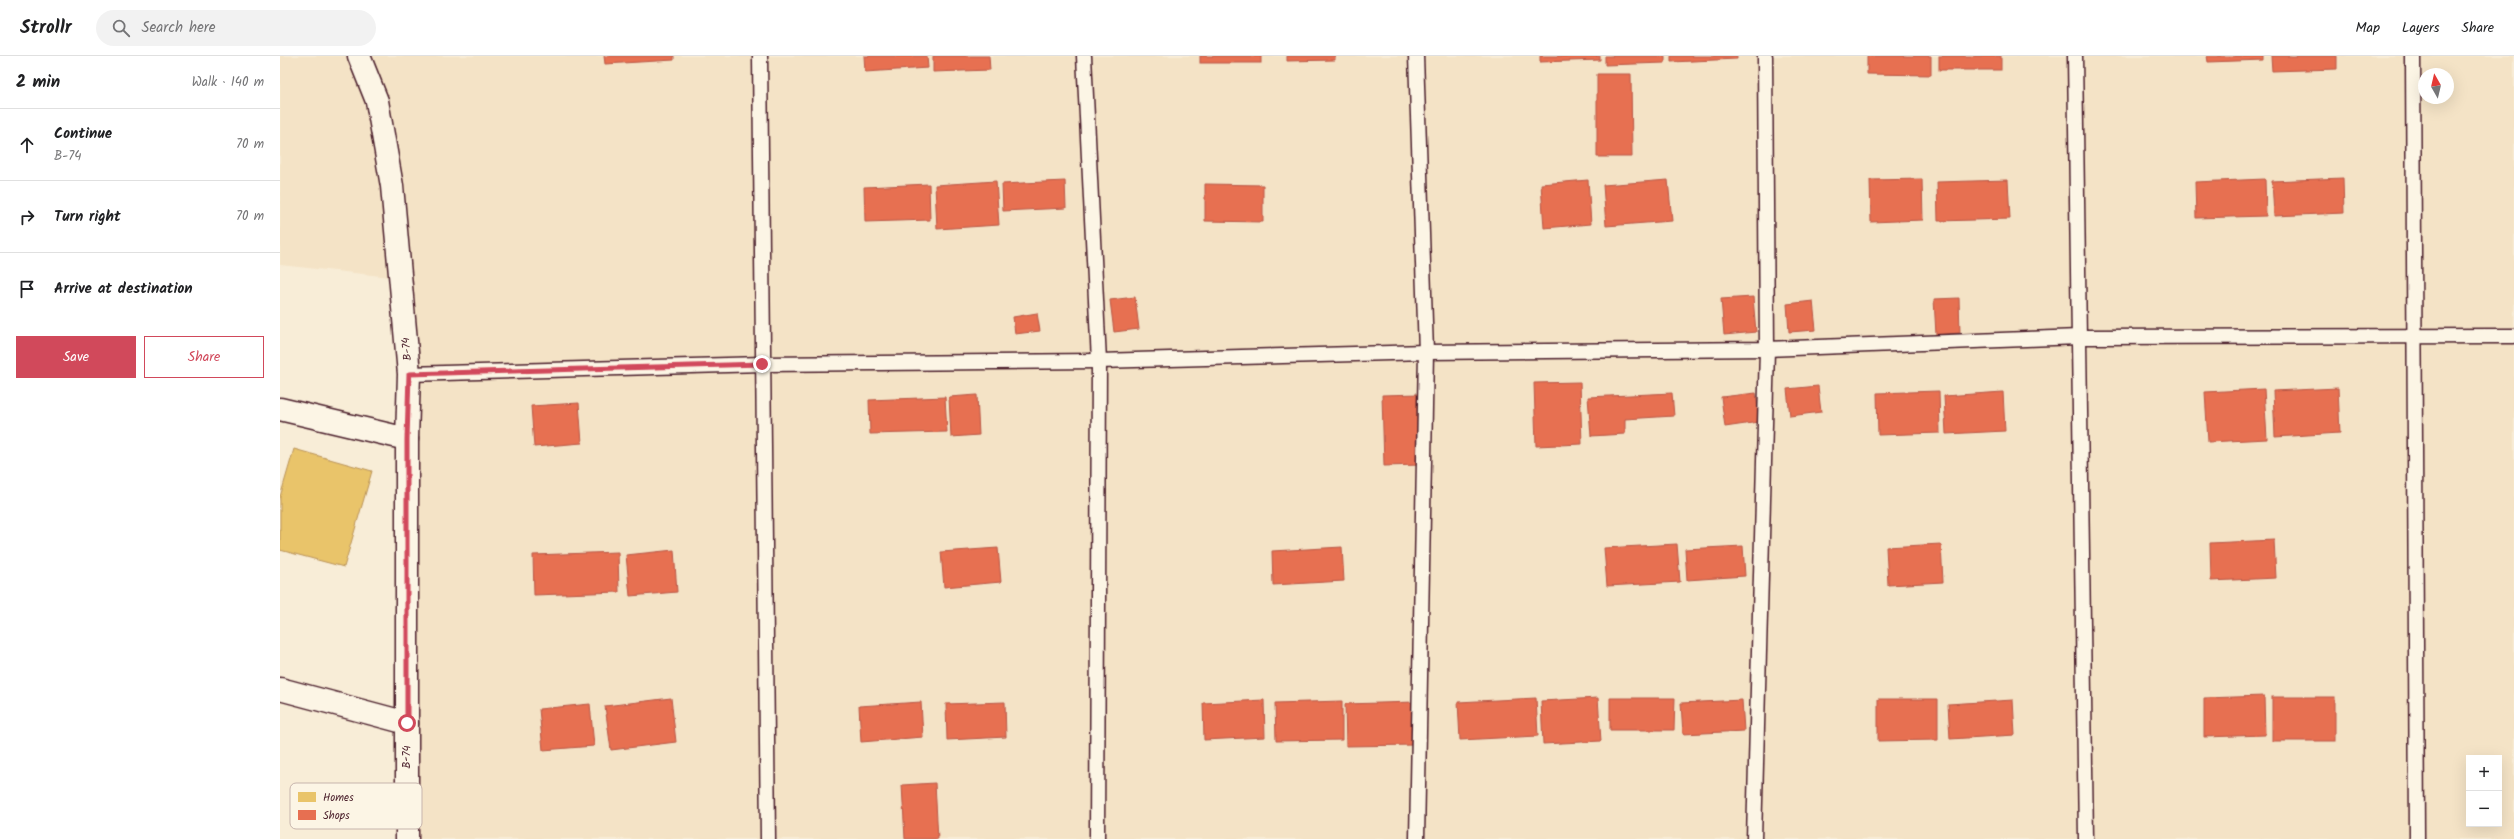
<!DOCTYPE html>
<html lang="en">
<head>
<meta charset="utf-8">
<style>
  body { margin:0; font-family:Kalam,sans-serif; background:#f2f2f2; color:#202124 }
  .controls { position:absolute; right:12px; bottom:12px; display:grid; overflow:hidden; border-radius:0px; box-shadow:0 4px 16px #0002 }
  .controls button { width:36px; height:36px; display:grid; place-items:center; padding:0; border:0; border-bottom:1px solid #e0e0e0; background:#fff; color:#202124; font:20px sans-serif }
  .compass { position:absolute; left:2138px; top:12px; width:36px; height:36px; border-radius:50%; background:#fff; box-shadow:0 4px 16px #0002; rotate:352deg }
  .stop { position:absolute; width:12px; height:12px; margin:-9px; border:3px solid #d1495b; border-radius:50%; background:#fff }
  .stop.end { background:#d1495b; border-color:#fff; box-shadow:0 1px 4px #0008 }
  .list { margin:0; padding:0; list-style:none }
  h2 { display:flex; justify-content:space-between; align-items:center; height:52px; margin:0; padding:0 16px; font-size:17px }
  h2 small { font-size:13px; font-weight:400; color:#757577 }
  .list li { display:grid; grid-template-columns:26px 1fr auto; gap:12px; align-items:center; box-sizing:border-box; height:72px; padding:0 16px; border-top:1px solid #e0e0e0 }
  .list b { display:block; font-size:15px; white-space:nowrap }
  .list p { margin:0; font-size:13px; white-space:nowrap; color:#757577 }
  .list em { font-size:13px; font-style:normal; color:#757577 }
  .actions { display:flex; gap:8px; padding:12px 16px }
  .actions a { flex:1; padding:9px 0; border:1px solid #d1495b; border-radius:0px; text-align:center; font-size:14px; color:#d1495b }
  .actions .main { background:#d1495b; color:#fff }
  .icon { flex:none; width:22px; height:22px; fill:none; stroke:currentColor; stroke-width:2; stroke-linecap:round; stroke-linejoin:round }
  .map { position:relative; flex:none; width:2234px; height:783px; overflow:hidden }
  header { display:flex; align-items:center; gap:24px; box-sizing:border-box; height:56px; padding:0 20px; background:#fff; border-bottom:1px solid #e0e0e0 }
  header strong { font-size:19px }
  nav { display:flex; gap:22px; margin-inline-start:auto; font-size:14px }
  .search { width:280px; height:36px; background:#f2f2f2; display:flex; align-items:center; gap:10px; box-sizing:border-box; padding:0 14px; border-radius:22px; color:#757577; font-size:15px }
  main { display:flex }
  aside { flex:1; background:#fff }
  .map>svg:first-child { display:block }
  .built { fill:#f4e3c6; fill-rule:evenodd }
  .homes { fill:#e9c46a; stroke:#b99257 }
  .shops { fill:#e76f51; stroke:#b85746 }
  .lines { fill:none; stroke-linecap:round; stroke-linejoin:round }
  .lane-casing { stroke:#4a1f2b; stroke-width:17 }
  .street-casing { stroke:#4a1f2b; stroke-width:25 }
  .secondary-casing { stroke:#4a1f2b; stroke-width:25 }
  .lane { stroke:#fcf5e5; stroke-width:14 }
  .street { stroke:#fcf5e5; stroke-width:22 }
  .secondary { stroke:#fcf5e5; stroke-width:22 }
  .route { stroke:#d1495b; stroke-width:5 }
  .labels { text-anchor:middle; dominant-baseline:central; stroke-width:4; stroke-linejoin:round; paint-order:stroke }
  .street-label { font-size:11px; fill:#4a1f2b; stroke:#fcf5e5 }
  .key { fill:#fcf5e5; stroke:#c7b5ad; stroke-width:1 }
  .key-label { font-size:11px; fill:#4a1f2b }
</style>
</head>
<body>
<header>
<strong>Strollr</strong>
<div class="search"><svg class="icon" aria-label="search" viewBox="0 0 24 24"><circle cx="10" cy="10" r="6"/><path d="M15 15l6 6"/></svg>Search here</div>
<nav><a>Map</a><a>Layers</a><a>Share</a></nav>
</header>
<main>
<aside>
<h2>2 min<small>Walk · 140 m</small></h2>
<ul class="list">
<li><svg class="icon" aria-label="ahead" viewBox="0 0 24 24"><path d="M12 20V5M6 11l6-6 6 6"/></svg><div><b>Continue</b><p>B-74</p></div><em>70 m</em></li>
<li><svg class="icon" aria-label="right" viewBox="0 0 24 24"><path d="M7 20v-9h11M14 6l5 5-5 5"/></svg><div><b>Turn right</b></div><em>70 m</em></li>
<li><svg class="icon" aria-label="arrive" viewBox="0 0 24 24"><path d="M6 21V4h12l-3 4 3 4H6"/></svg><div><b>Arrive at destination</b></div></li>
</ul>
<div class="actions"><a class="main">Save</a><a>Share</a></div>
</aside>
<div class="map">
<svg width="2234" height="783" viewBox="0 0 2234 783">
  <rect width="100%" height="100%" fill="#f8edd7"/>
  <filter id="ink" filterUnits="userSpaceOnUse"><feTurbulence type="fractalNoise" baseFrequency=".025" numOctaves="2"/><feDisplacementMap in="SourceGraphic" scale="8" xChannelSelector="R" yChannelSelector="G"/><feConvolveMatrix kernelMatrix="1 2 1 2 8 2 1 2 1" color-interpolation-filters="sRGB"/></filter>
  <g filter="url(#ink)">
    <path class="built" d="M0,0H2234V783H127L120,222L0,209ZM2144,18H2168V42H2144ZM2189,702H2219V768H2189Z"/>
    <polygon class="homes" points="14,393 92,415 64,511 0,494 0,441"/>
    <g class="shops">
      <polygon points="324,0 394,0 394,4 325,8"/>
      <polygon points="584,0 647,0 648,12 585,16"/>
      <polygon points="653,0 709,0 710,14 653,16"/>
      <rect x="920" y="0" width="61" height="7"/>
      <polygon points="1007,0 1055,0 1055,4 1007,5"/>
      <polygon points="1260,0 1320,0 1320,4 1260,6"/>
      <polygon points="1325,0 1385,0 1385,7 1325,9"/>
      <polygon points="1391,0 1457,0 1457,3 1391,6"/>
      <polygon points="1587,0 1651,0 1651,19 1587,18"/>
      <rect x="1659" y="0" width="62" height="14"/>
      <polygon points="1927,0 1983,0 1983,4 1928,6"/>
      <polygon points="1991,0 2057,0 2057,13 1992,15"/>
      <polygon points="1317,18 1351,18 1352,101 1317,101"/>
      <polygon points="2063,122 2064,157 1994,160 1992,125"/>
      <polygon points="1642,123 1643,164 1591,166 1590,124"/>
      <polygon points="1985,123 1986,160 1916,162 1915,126"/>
      <polygon points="1308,124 1311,168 1264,172 1261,128"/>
      <polygon points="1388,124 1392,165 1326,170 1323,129"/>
      <polygon points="1728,124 1730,163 1658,165 1657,126"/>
      <polygon points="716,125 719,169 657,173 655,129"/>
      <polygon points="785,125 786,152 723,155 722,128"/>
      <polygon points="649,128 650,164 585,166 584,131"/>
      <polygon points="925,128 983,129 983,166 925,165"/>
      <polygon points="855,241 859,273 834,276 830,244"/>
      <polygon points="1473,241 1476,276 1444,279 1441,243"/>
      <polygon points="1679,242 1680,277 1656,279 1654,243"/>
      <polygon points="1533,245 1536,274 1509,276 1507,248"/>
      <polygon points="757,257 760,275 735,278 733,261"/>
      <polygon points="1300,326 1302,388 1256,390 1254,327"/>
      <polygon points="1538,330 1541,356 1510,360 1507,333"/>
      <polygon points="2058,332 2060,377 1995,381 1993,335"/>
      <polygon points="1984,333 1987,383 1928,386 1925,336"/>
      <polygon points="1659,335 1660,377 1598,379 1597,337"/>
      <polygon points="1723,336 1725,375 1666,378 1664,340"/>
      <polygon points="1392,337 1394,360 1345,363 1345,378 1311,380 1308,341"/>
      <polygon points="1476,337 1479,366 1445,371 1441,341"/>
      <polygon points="1139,338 1141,409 1104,410 1102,339"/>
      <polygon points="697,339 699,379 671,381 669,341"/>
      <polygon points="665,341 667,376 590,378 589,344"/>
      <polygon points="299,347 302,387 254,391 251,350"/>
      <polygon points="1994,484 1996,522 1931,525 1930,487"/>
      <polygon points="1397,488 1400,526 1327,530 1324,492"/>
      <polygon points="1661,488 1663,526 1608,529 1606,491"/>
      <polygon points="1463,490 1465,520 1407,524 1405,493"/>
      <polygon points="1062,491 1064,525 993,529 992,495"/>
      <polygon points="718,492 721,526 664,531 661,496"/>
      <polygon points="394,494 397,536 350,540 346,499"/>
      <polygon points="338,496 339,536 254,539 253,499"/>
      <polygon points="1984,640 1985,679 1924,681 1924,642"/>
      <rect x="1992" y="641" width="63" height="44"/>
      <polygon points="391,642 396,686 331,694 325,650"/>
      <polygon points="1256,642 1258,680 1180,684 1178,646"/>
      <polygon points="1318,642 1321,685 1263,688 1261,645"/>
      <polygon points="1330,642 1395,642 1394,674 1330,674"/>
      <polygon points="1598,643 1658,643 1658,684 1598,685"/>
      <polygon points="984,644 985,681 924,684 923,647"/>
      <polygon points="1462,644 1464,675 1403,678 1401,647"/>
      <polygon points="1733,644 1735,679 1670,683 1668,648"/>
      <polygon points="1062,645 1062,684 996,685 995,647"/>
      <polygon points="641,646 643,681 581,686 579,650"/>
      <polygon points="725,646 726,681 667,684 666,648"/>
      <polygon points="1135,646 1136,689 1066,690 1065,648"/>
      <polygon points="310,648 314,690 263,694 259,653"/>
      <polygon points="655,727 658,783 625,783 622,729"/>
    </g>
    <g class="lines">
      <defs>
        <g id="lane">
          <polyline points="480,0 488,783"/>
          <polyline points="804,0 819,305 817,783"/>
          <polyline points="1136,0 1146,296 1137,783"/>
          <polyline points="1795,0 1806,783"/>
          <polyline points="2133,0 2137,783"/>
          <polyline points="129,318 483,308 819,305 1146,296 1487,293 1799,281 2234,280"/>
          <polyline points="1474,783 1487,293 1485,0"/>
        </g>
        <g id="street">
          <polyline points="0,353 127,383"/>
          <polyline points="0,633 127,667"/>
        </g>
        <polyline id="secondary" points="79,0 97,45 112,130 129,318 127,383 127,783"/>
      </defs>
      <use href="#lane" class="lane-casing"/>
      <use href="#street" class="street-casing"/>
      <use href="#secondary" class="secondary-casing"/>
      <use href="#lane" class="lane"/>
      <use href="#street" class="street"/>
      <use href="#secondary" class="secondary"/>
    </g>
  </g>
  <g class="lines" filter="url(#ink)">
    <polyline class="route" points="127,667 127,383 129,318 482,308"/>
  </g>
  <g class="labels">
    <g class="street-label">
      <text transform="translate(127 293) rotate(-95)">B-74</text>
      <text transform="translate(127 701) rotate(-90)">B-74</text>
    </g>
  </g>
  <rect x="10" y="727" width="132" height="46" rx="6" class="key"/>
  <rect x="18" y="736" width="18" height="10" fill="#e9c46a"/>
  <rect x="18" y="754" width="18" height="10" fill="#e76f51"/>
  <g class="key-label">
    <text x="43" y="745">Homes</text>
    <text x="43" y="763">Shops</text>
  </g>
</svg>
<div class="controls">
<button>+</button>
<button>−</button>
</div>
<svg class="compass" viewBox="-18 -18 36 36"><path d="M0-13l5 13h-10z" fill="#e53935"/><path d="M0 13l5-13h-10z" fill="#757577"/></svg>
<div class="stop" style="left:127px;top:667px"></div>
<div class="stop end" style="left:482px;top:308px"></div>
</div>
</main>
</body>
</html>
